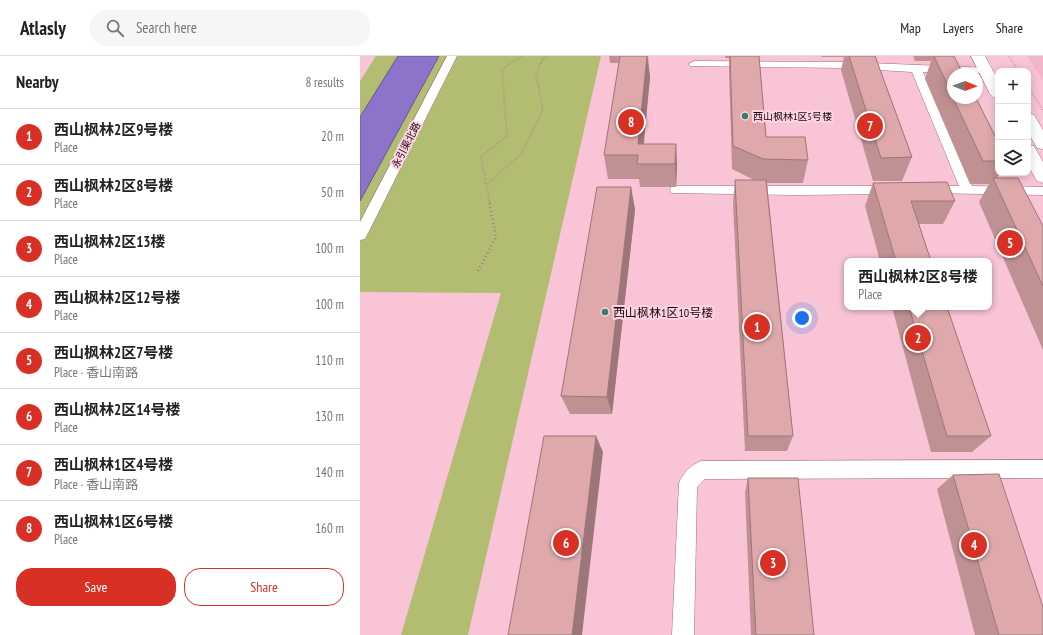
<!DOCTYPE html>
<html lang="en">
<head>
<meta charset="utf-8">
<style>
  body { margin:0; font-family:"PT Sans Narrow","Noto Sans SC",sans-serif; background:#f6f6f6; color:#222 }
  .controls { position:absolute; right:12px; top:12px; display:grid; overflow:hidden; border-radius:8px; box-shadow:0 2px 10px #0003 }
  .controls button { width:36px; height:36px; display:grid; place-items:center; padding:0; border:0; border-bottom:1px solid #e0e0e0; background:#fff; color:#222; font:20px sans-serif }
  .compass { position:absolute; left:587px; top:12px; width:36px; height:36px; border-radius:50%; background:#fff; box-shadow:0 2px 10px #0003; rotate:91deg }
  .you { position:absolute; left:442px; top:262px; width:14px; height:14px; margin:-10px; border:3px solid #fff; border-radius:50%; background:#1a73e8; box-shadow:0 0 0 6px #1a73e833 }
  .badge { display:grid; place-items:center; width:26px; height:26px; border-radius:50%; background:#d93025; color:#fff; font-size:13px; font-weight:700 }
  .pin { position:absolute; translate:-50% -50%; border:2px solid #fff; box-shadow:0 1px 4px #0006 }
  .popup { position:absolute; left:484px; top:202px; width:148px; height:52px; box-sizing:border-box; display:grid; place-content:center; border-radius:8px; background:#fff; filter:drop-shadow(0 1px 3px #0005); font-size:13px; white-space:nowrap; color:#767676 }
  .popup b { font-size:15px; color:#222 }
  .popup::after { content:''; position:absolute; left:50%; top:100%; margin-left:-8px; border:8px solid transparent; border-top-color:#fff }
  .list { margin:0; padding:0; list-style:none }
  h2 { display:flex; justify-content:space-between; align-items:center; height:52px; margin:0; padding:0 16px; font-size:17px }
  h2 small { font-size:13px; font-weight:400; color:#767676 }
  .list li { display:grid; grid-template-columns:26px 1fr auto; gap:12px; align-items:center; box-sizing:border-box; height:56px; padding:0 16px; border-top:1px solid #e0e0e0 }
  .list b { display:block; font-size:15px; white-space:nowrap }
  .list p { margin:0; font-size:13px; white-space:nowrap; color:#767676 }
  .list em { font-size:13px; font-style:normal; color:#767676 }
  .actions { display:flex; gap:8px; padding:12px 16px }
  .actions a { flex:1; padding:9px 0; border:1px solid #d93025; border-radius:16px; text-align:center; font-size:14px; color:#d93025 }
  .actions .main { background:#d93025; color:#fff }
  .icon { flex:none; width:22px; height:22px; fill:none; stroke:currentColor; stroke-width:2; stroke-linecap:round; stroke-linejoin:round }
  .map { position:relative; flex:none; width:683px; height:579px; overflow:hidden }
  header { display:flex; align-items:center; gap:24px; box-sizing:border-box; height:56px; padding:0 20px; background:#fff; border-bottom:1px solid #e0e0e0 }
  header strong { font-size:19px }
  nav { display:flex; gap:22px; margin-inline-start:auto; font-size:14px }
  .search { width:280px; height:36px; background:#f6f6f6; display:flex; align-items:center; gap:10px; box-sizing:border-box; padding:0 14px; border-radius:16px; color:#767676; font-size:15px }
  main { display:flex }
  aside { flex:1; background:#fff }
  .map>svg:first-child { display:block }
  .built { fill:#f1b6cb }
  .green { fill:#b2bd72 }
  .water { fill:#8d74ca; stroke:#6a5391 }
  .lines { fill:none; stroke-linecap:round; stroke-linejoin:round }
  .street-casing { stroke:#9f7081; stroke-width:1 }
  .secondary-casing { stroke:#9f7081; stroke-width:1 }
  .path-far1 { stroke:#a27c89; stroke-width:2; stroke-dasharray:0.5 2; stroke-linecap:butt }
  .path { stroke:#a27c89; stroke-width:2.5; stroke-dasharray:1 3; stroke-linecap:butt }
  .street { fill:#fff; fill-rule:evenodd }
  .secondary { fill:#fff; fill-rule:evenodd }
  .wall { fill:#c09193 }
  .shaded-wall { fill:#9c7678 }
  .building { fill:#dfa9ab; stroke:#9c7678 }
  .poi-dot { fill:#3a7c6c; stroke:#ffd4e2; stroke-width:1.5 }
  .labels { text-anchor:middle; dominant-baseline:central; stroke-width:4; stroke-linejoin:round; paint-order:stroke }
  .far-poi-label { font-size:10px; fill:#17060d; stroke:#ffd4e2; text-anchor:start }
  .far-street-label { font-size:10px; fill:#17060d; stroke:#ffd4e2 }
  .poi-label { font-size:12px; fill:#17060d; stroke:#ffd4e2; text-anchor:start }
</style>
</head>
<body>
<header>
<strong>Atlasly</strong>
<div class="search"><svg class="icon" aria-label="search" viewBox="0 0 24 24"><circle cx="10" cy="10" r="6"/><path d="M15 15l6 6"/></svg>Search here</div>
<nav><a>Map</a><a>Layers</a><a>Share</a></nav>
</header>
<main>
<aside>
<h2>Nearby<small>8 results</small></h2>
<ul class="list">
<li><span class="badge">1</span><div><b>西山枫林2区9号楼</b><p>Place</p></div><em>20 m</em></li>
<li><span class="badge">2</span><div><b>西山枫林2区8号楼</b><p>Place</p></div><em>50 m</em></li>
<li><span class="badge">3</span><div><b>西山枫林2区13楼</b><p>Place</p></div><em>100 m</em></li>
<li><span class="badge">4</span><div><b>西山枫林2区12号楼</b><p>Place</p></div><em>100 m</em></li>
<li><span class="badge">5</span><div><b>西山枫林2区7号楼</b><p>Place · 香山南路</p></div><em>110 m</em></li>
<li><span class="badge">6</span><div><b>西山枫林2区14号楼</b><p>Place</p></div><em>130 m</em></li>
<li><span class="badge">7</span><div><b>西山枫林1区4号楼</b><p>Place · 香山南路</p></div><em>140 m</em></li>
<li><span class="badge">8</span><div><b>西山枫林1区6号楼</b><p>Place</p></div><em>160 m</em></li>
</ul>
<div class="actions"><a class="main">Save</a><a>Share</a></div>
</aside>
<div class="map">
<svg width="683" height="579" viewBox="0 0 683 579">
  <rect width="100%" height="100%" fill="#f8c4d6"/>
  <polygon class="built" points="667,0 683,0 683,25"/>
  <polygon class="green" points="16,0 241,0 108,579 41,579 141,237 0,236 0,25"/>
  <polygon class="water" points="38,0 79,0 0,145 0,61"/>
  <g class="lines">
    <defs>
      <g id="street">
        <polygon points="87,0 97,0 7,179 5,183 0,184 0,166"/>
        <polygon points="334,5 485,6 630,12 631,14 630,16 626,17 563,16 612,130 683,131 683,139 563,137 562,134 563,131 568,130 599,130 552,16 485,12 330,10 329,8"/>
        <polygon points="316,130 533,130 538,131 539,134 538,137 533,138 436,139 311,137 310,134 311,131"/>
        <path d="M683,404V422L345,423L337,431L334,579H312L319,427C323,417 331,409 341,405Z"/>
      </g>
      <g id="secondary">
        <polygon points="611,0 625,0 638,24 638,43 633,41 630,38"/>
        <polygon points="668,57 674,59 683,74 683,93 677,92 668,76"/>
        <polygon points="668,89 674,90 683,106 683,127 677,125 668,109"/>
      </g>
    </defs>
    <use href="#street" class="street-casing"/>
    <use href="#secondary" class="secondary-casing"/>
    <g class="path-far1">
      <polyline points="649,0 658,15"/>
      <polyline points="668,30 683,54"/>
      <polyline points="635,49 638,55"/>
      <polyline points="127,128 162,97 183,54 176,19 183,3 189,0"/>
      <polyline points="130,147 121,101 147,80 142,13 163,0"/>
    </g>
    <polyline class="path" points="118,215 136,181 129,146"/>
    <use href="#street" class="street"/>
    <use href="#secondary" class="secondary"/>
  </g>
  <g class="wall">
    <polygon points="249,0 288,0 290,21 283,88 316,88 317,111 316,131 280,131 279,123 248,123 244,99 259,7 250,7"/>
    <polygon points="365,0 399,0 406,81 448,104 443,127 407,127 433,380 427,395 385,395 373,147 375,124 394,124 372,113 369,15 369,2 365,2"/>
    <polygon points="461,0 515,0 552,101 542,125 513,125 481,14 484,1 462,1"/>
    <polygon points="553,0 594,0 593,18 593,42 616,42 638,86 638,117 640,117 637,122 683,170 683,294 619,146 629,128 610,128 565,23 571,5 555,5"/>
    <polygon points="513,127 595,145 583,168 559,168 571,205 520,205 505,150"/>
    <polygon points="271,131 275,154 252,358 210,358 201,340"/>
    <polygon points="532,251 587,251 631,380 612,396 571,396"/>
    <polygon points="593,419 683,579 615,579 577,433"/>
    <polygon points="388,422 454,579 391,579 385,436"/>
  </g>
  <g class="shaded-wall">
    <polygon points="287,0 290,21 282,108 278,88"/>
    <polygon points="316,88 317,111 316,131 315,108"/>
    <polygon points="271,131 275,154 252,358 247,341"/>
    <polygon points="236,380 243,396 222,579 212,579"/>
  </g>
  <g class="building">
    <polygon points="260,0 287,0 278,88 316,88 315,108 277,108 278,99 244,99"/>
    <polygon points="370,0 399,0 406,81 445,81 448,104 403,103 373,90"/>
    <polygon points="489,0 515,0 552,101 521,102"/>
    <polygon points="574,0 594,0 603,18 593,18 593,41"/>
    <polygon points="593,42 616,42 638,86 638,105 623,105"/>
    <polygon points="633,122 658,122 683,170 683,230"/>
    <polygon points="375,124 406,124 433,380 388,380"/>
    <polygon points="587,126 595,145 551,145 571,205 536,205 513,127"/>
    <polygon points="237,131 271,131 247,341 201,340"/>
    <polygon points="549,251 587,251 631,380 587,380"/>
    <polygon points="184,380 236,380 212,579 148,579"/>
    <polygon points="639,418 683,551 683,579 639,579 593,419"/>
    <polygon points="388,422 438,422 454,579 396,579"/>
  </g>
  <g class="poi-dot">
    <circle cx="385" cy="60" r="4"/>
    <circle cx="245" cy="256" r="4"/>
  </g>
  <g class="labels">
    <g class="far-poi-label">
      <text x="393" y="60">西山枫林1区5号楼</text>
    </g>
    <g class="far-street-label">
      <text transform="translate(46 89) rotate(-63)">永引渠北路</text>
    </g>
    <g class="poi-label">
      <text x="253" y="256">西山枫林1区10号楼</text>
    </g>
  </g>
</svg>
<div class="controls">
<button>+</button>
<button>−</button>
<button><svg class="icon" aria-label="layers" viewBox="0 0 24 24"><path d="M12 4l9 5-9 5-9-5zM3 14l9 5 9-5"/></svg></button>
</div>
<svg class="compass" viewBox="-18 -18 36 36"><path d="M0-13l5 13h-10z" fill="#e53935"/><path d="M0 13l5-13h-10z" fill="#767676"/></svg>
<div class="you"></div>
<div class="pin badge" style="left:397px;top:271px">1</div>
<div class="pin badge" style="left:558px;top:282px">2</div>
<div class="popup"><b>西山枫林2区8号楼</b>Place</div>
<div class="pin badge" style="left:413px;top:507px">3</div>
<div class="pin badge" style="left:614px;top:489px">4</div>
<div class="pin badge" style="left:650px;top:187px">5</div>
<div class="pin badge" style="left:206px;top:487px">6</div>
<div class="pin badge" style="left:510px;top:70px">7</div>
<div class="pin badge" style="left:271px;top:66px">8</div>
</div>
</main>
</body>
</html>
